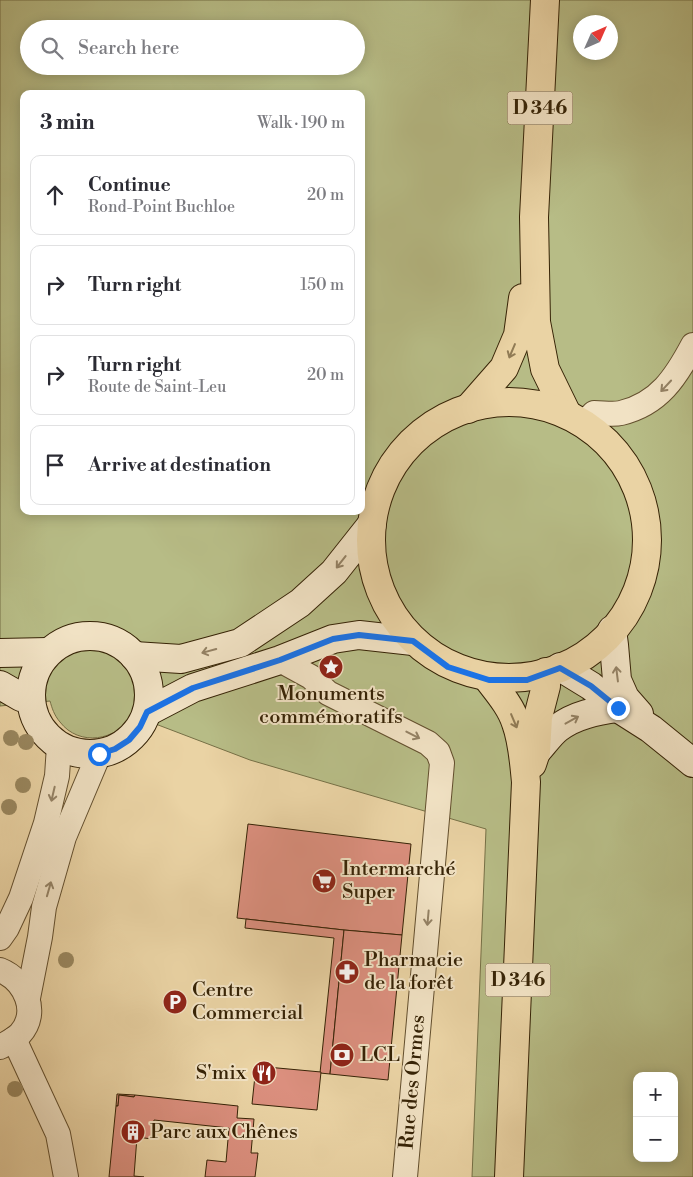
<!DOCTYPE html>
<html lang="en">
<head>
<meta charset="utf-8">
<style>
  body { margin:0; font-family:"Libre Bodoni",serif; background:#f2f2f3; color:#2b2b33 }
  .controls { position:absolute; right:15px; bottom:15px; display:grid; overflow:hidden; border-radius:10px; box-shadow:0 2px 12px #0003 }
  .controls button { width:45px; height:45px; display:grid; place-items:center; padding:0; border:0; border-bottom:1px solid #e1e1e2; background:#fff; color:#2b2b33; font:25px sans-serif }
  .compass { position:absolute; left:573px; top:15px; width:45px; height:45px; border-radius:50%; background:#fff; box-shadow:0 2px 12px #0003; rotate:45deg }
  .stop { position:absolute; width:15px; height:15px; margin:-11px; border:4px solid #1a73e8; border-radius:50%; background:#fff }
  .stop.end { background:#1a73e8; border-color:#fff; box-shadow:0 1px 5px #0008 }
  .list { margin:0; padding:0; list-style:none }
  h2 { display:flex; justify-content:space-between; align-items:center; height:65px; margin:0; padding:0 20px; font-size:21px }
  h2 small { font-size:16px; font-weight:400; color:#7c7c81 }
  .list li { display:grid; grid-template-columns:32px 1fr auto; gap:15px; align-items:center; box-sizing:border-box; height:80px; margin:0 10px 10px; padding:0 10px; border:1px solid #e1e1e2; border-radius:10px }
  .list b { display:block; font-size:19px; white-space:nowrap }
  .list p { margin:0; font-size:16px; white-space:nowrap; color:#7c7c81 }
  .list em { font-size:16px; font-style:normal; color:#7c7c81 }
  .icon { flex:none; width:28px; height:28px; fill:none; stroke:currentColor; stroke-width:2; stroke-linecap:round; stroke-linejoin:round }
  .map { position:relative; flex:none; width:693px; height:1177px; overflow:hidden }
  .search { position:absolute; background:#fff; box-shadow:0 2px 12px #0003; left:20px; top:20px; width:345px; height:55px; display:flex; align-items:center; gap:12px; box-sizing:border-box; padding:0 18px; border-radius:28px; color:#7c7c81; font-size:19px }
  .panel { position:absolute; background:#fff; box-shadow:0 2px 12px #0003; left:20px; top:90px; width:345px; height:425px; border-radius:10px }
  .map>svg:first-child { display:block }
  .green { fill:#b7bc86; stroke:#767046; fill-rule:evenodd }
  .building { fill:#db8f7e; stroke:#362306 }
  .lines { fill:none; stroke-linecap:round; stroke-linejoin:round }
  .street-casing { stroke:#634f2e; stroke-width:26 }
  .secondary-casing { stroke:#362306; stroke-width:30 }
  .primary-casing { stroke:#362306; stroke-width:30 }
  .street { stroke:#f1e2c4; stroke-width:24 }
  .secondary { stroke:#f1e2c4; stroke-width:28 }
  .primary { stroke:#ead3a4; stroke-width:28 }
  .tree { fill:#99875f }
  .oneway { stroke:#907b55 }
  .oneway2 { stroke:#948265 }
  .route { stroke:#1a73e8; stroke-width:6 }
  .labels { text-anchor:middle; dominant-baseline:central; stroke-width:4; stroke-linejoin:round; paint-order:stroke }
  .shield { fill:#f1e2c4; stroke:#6e5c3f; stroke-width:1 }
  .shield-label { font-size:19px; font-weight:bold; fill:#362306 }
  .poi-label { font-size:20px; fill:#362306; stroke:#f1e2c4; text-anchor:start }
  .street-label { font-size:20px; fill:#362306; stroke:#f1e2c4 }
</style>
</head>
<body>
<div class="map">
<svg width="693" height="1177" viewBox="0 0 693 1177">
  <rect width="100%" height="100%" fill="#ead3a4"/>
  <filter id="stains"><feTurbulence type="fractalNoise" baseFrequency=".004" numOctaves="4"/><feColorMatrix values="0 0 0 0 .2 0 0 0 0 .09 0 0 0 0 .02 0 0 0 .5 -.17"/></filter>
  <radialGradient id="worn" r=".72"><stop offset=".6" stop-color="#630" stop-opacity="0"/><stop offset="1" stop-color="#630" stop-opacity=".3"/></radialGradient>
  <path class="green" d="M0,0H693V1177H472L486,829L250,760L132,715C117,741 79,747 60,722C54,715 52,708 50,701L0,706ZM580,22H610V52H580ZM29,29H356V66H29ZM24,94H361V511H24ZM637,1076H674V1158H637Z"/>
  <g class="building">
    <polygon points="248,824 411,844 402,935 344,930 237,918"/>
    <polygon points="246,919 344,930 330,1074 320,1073 334,938 245,928"/>
    <polygon points="344,930 402,935 388,1080 330,1074"/>
    <polygon points="256,1066 321,1072 317,1110 252,1104"/>
    <polygon points="117,1094 135,1095 134,1097 119,1095 118,1106 116,1106"/>
    <polygon points="119,1095 134,1097 135,1095 238,1106 237,1118 254,1119 251,1153 258,1153 255,1177 205,1177 207,1160 226,1162 229,1128 154,1120 152,1139 137,1137 134,1176 144,1177 109,1177 116,1106 118,1106"/>
  </g>
  <g class="lines">
    <defs>
      <g id="street">
        <path d="M585,422L594,413C603,413 613,415 621,413C659,404 676,377 693,345"/>
        <polyline points="280,660 311,677 328,693 428,743 438,752 442,763 405,1177"/>
        <polyline points="0,938 7,928 21,898 46,823 57,776 59,746"/>
        <path d="M0,970C25,980 40,1012 20,1034C14,1040 7,1043 0,1047"/>
        <polyline points="28,998 40,937 44,907 64,837 99,754"/>
        <polyline points="14,1039 58,1134 66,1177"/>
      </g>
      <g id="secondary">
        <polyline points="612,630 614,645 617,680 625,698 639,714"/>
        <circle cx="90" cy="695" r="59"/>
        <polyline points="0,653 48,652"/>
        <polyline points="134,656 181,659 240,643 300,603 334,572 372,524"/>
        <polyline points="560,667 591,686 618,708 651,729 693,763"/>
        <polyline points="0,685 21,697 30,695"/>
        <polyline points="147,712 193,688 280,660 333,639 359,635 413,641"/>
        <path d="M536,752C543,745 550,734 558,728C575,715 596,711 618,708"/>
      </g>
      <g id="primary">
        <polyline points="545,0 534,217 536,322 545,369 566,412"/>
        <circle cx="509" cy="540" r="138"/>
        <polyline points="468,409 504,368 518,335 523,298"/>
        <path d="M489,680C499,693 511,707 516,723C523,742 524,763 526,782L509,1177"/>
        <polyline points="532,764 536,752 538,717 546,686 546,672"/>
      </g>
    </defs>
    <use href="#street" class="street-casing"/>
    <use href="#secondary" class="secondary-casing"/>
    <use href="#primary" class="primary-casing"/>
    <use href="#street" class="street"/>
    <use href="#secondary" class="secondary"/>
    <use href="#primary" class="primary"/>
  </g>
  <g class="tree">
    <circle cx="11" cy="738" r="8"/>
    <circle cx="26" cy="742" r="8"/>
    <circle cx="23" cy="785" r="8"/>
    <circle cx="9" cy="807" r="8"/>
    <circle cx="66" cy="960" r="8"/>
    <circle cx="15" cy="1089" r="8"/>
  </g>
  <defs><path id="oneway-shaft" d="M-6 0H5M1.5-3L5.5 0L1.5 3" fill="none" stroke-width="1.6" stroke-linecap="round" stroke-linejoin="round" transform="scale(1.25)"/></defs>
  <g class="oneway">
    <use href="#oneway-shaft" transform="translate(512 351) rotate(113)"/>
    <use href="#oneway-shaft" transform="translate(514 721) rotate(67)"/>
  </g>
  <g class="oneway2">
    <use href="#oneway-shaft" transform="translate(666 386) rotate(133)"/>
    <use href="#oneway-shaft" transform="translate(341 562) rotate(128)"/>
    <use href="#oneway-shaft" transform="translate(209 651) rotate(165)"/>
    <use href="#oneway-shaft" transform="translate(617 674) rotate(-97)"/>
    <use href="#oneway-shaft" transform="translate(572 720) rotate(-29)"/>
    <use href="#oneway-shaft" transform="translate(413 735) rotate(27)"/>
    <use href="#oneway-shaft" transform="translate(53 794) rotate(103)"/>
    <use href="#oneway-shaft" transform="translate(49 889) rotate(-74)"/>
    <use href="#oneway-shaft" transform="translate(428 918) rotate(95)"/>
  </g>
  <g class="lines">
    <polyline class="route" points="99,754 115,749 129,740 140,727 147,712 193,688 280,660 333,639 359,635 413,641 448,667 489,680 527,680 560,668 591,686 618,708"/>
  </g>
  <defs>
    <symbol id="sight-disc" viewBox="-11 -11 22 22"><circle r="9.5" fill="#8f2418" stroke="#f1e2c4"/><path d="M0-6L1.8-2.2L6-1.7L2.9 1.2L3.7 5.4L0 3.3L-3.7 5.4L-2.9 1.2L-6-1.7L-1.8-2.2Z" fill="#fff"/></symbol>
    <symbol id="supermarket-disc" viewBox="-11 -11 22 22"><circle r="9.5" fill="#8f2418" stroke="#f1e2c4"/><path d="M-6-5.5h2.5l.6 2H6L4.5 2H-2.5L-4.4-4H-6ZM-1.5 3.2a1.3 1.3 0 1 0 .1 0ZM3 3.2a1.3 1.3 0 1 0 .1 0Z" fill="#fff"/></symbol>
    <symbol id="pharmacy-disc" viewBox="-11 -11 22 22"><circle r="9.5" fill="#8f2418" stroke="#f1e2c4"/><path d="M-2-6h4v4h4v4h-4v4h-4v-4h-4v-4h4Z" fill="#fff"/></symbol>
    <symbol id="parking-disc" viewBox="-11 -11 22 22"><circle r="9.5" fill="#8f2418" stroke="#f1e2c4"/><path d="M-3.5-5.5H1a3.5 3.5 0 0 1 0 7H-1V5.5H-3.5ZM-1-3.4V-.6H.8a1.4 1.4 0 0 0 0-2.8Z" fill="#fff"/></symbol>
    <symbol id="bank-disc" viewBox="-11 -11 22 22"><circle r="9.5" fill="#8f2418" stroke="#f1e2c4"/><path d="M-6-4H6V4H-6ZM0-2.3a2.3 2.3 0 1 0 0 4.6a2.3 2.3 0 1 0 0-4.6Z" fill="#fff"/></symbol>
    <symbol id="restaurant-disc" viewBox="-11 -11 22 22"><circle r="9.5" fill="#8f2418" stroke="#f1e2c4"/><path d="M-5-6h1v4h1v-4h1v4h1v-4h1v5L-1.5 .5V6h-2V.5L-5-1ZM5-6V6H3V1.5H1.5Q1.5-4 5-6Z" fill="#fff"/></symbol>
    <symbol id="building-disc" viewBox="-11 -11 22 22"><circle r="9.5" fill="#8f2418" stroke="#f1e2c4"/><path d="M-4-6H4V6H1V3H-1V6H-4ZM-2.5-4.3h1.7v1.8h-1.7ZM.8-4.3h1.7v1.8H.8ZM-2.5-1h1.7V.8h-1.7ZM.8-1h1.7V.8H.8Z" fill="#fff"/></symbol>
  </defs>
  <g fill-rule="evenodd">
    <use href="#sight-disc" x="317" y="653" width="28" height="28"/>
    <use href="#supermarket-disc" x="310" y="867" width="28" height="28"/>
    <use href="#pharmacy-disc" x="333" y="958" width="28" height="28"/>
    <use href="#parking-disc" x="161" y="988" width="28" height="28"/>
    <use href="#bank-disc" x="328" y="1041" width="28" height="28"/>
    <use href="#restaurant-disc" x="250" y="1059" width="28" height="28"/>
    <use href="#building-disc" x="119" y="1118" width="28" height="28"/>
  </g>
  <g class="labels">
    <g class="shield">
      <rect x="507.5" y="91.5" width="65" height="33" rx="4"/>
      <rect x="485.5" y="963.5" width="65" height="33" rx="4"/>
    </g>
    <g class="shield-label">
      <text x="540" y="108">D 346</text>
      <text x="518" y="980">D 346</text>
    </g>
    <g class="poi-label">
      <text x="331" y="694" text-anchor="middle">Monuments<tspan x="331" dy="23">commémoratifs</tspan></text>
      <text x="342" y="869">Intermarché<tspan x="342" dy="23">Super</tspan></text>
      <text x="364" y="960">Pharmacie<tspan x="364" dy="23">de la forêt</tspan></text>
      <text x="192" y="990">Centre<tspan x="192" dy="23">Commercial</tspan></text>
      <text x="360" y="1055">LCL</text>
      <text x="246" y="1073" text-anchor="end">S'mix</text>
      <text x="150" y="1132">Parc aux Chênes</text>
    </g>
    <g class="street-label">
      <text transform="translate(413 1082) rotate(-85)">Rue des Ormes</text>
    </g>
  </g>
  <rect width="100%" height="100%" filter="url(#stains)"/>
  <rect width="100%" height="100%" fill="url(#worn)"/>
</svg>
<div class="controls">
<button>+</button>
<button>−</button>
</div>
<svg class="compass" viewBox="-18 -18 36 36"><path d="M0-13l5 13h-10z" fill="#e53935"/><path d="M0 13l5-13h-10z" fill="#7c7c81"/></svg>
<div class="stop" style="left:99px;top:754px"></div>
<div class="stop end" style="left:618px;top:708px"></div>
<div class="search"><svg class="icon" aria-label="search" viewBox="0 0 24 24"><circle cx="10" cy="10" r="6"/><path d="M15 15l6 6"/></svg>Search here</div>
<section class="panel">
<h2>3 min<small>Walk · 190 m</small></h2>
<ul class="list">
<li><svg class="icon" aria-label="ahead" viewBox="0 0 24 24"><path d="M12 20V5M6 11l6-6 6 6"/></svg><div><b>Continue</b><p>Rond-Point Buchloe</p></div><em>20 m</em></li>
<li><svg class="icon" aria-label="right" viewBox="0 0 24 24"><path d="M7 20v-9h11M14 6l5 5-5 5"/></svg><div><b>Turn right</b></div><em>150 m</em></li>
<li><svg class="icon" aria-label="right" viewBox="0 0 24 24"><path d="M7 20v-9h11M14 6l5 5-5 5"/></svg><div><b>Turn right</b><p>Route de Saint-Leu</p></div><em>20 m</em></li>
<li><svg class="icon" aria-label="arrive" viewBox="0 0 24 24"><path d="M6 21V4h12l-3 4 3 4H6"/></svg><div><b>Arrive at destination</b></div></li>
</ul>
</section>
</div>
</body>
</html>
